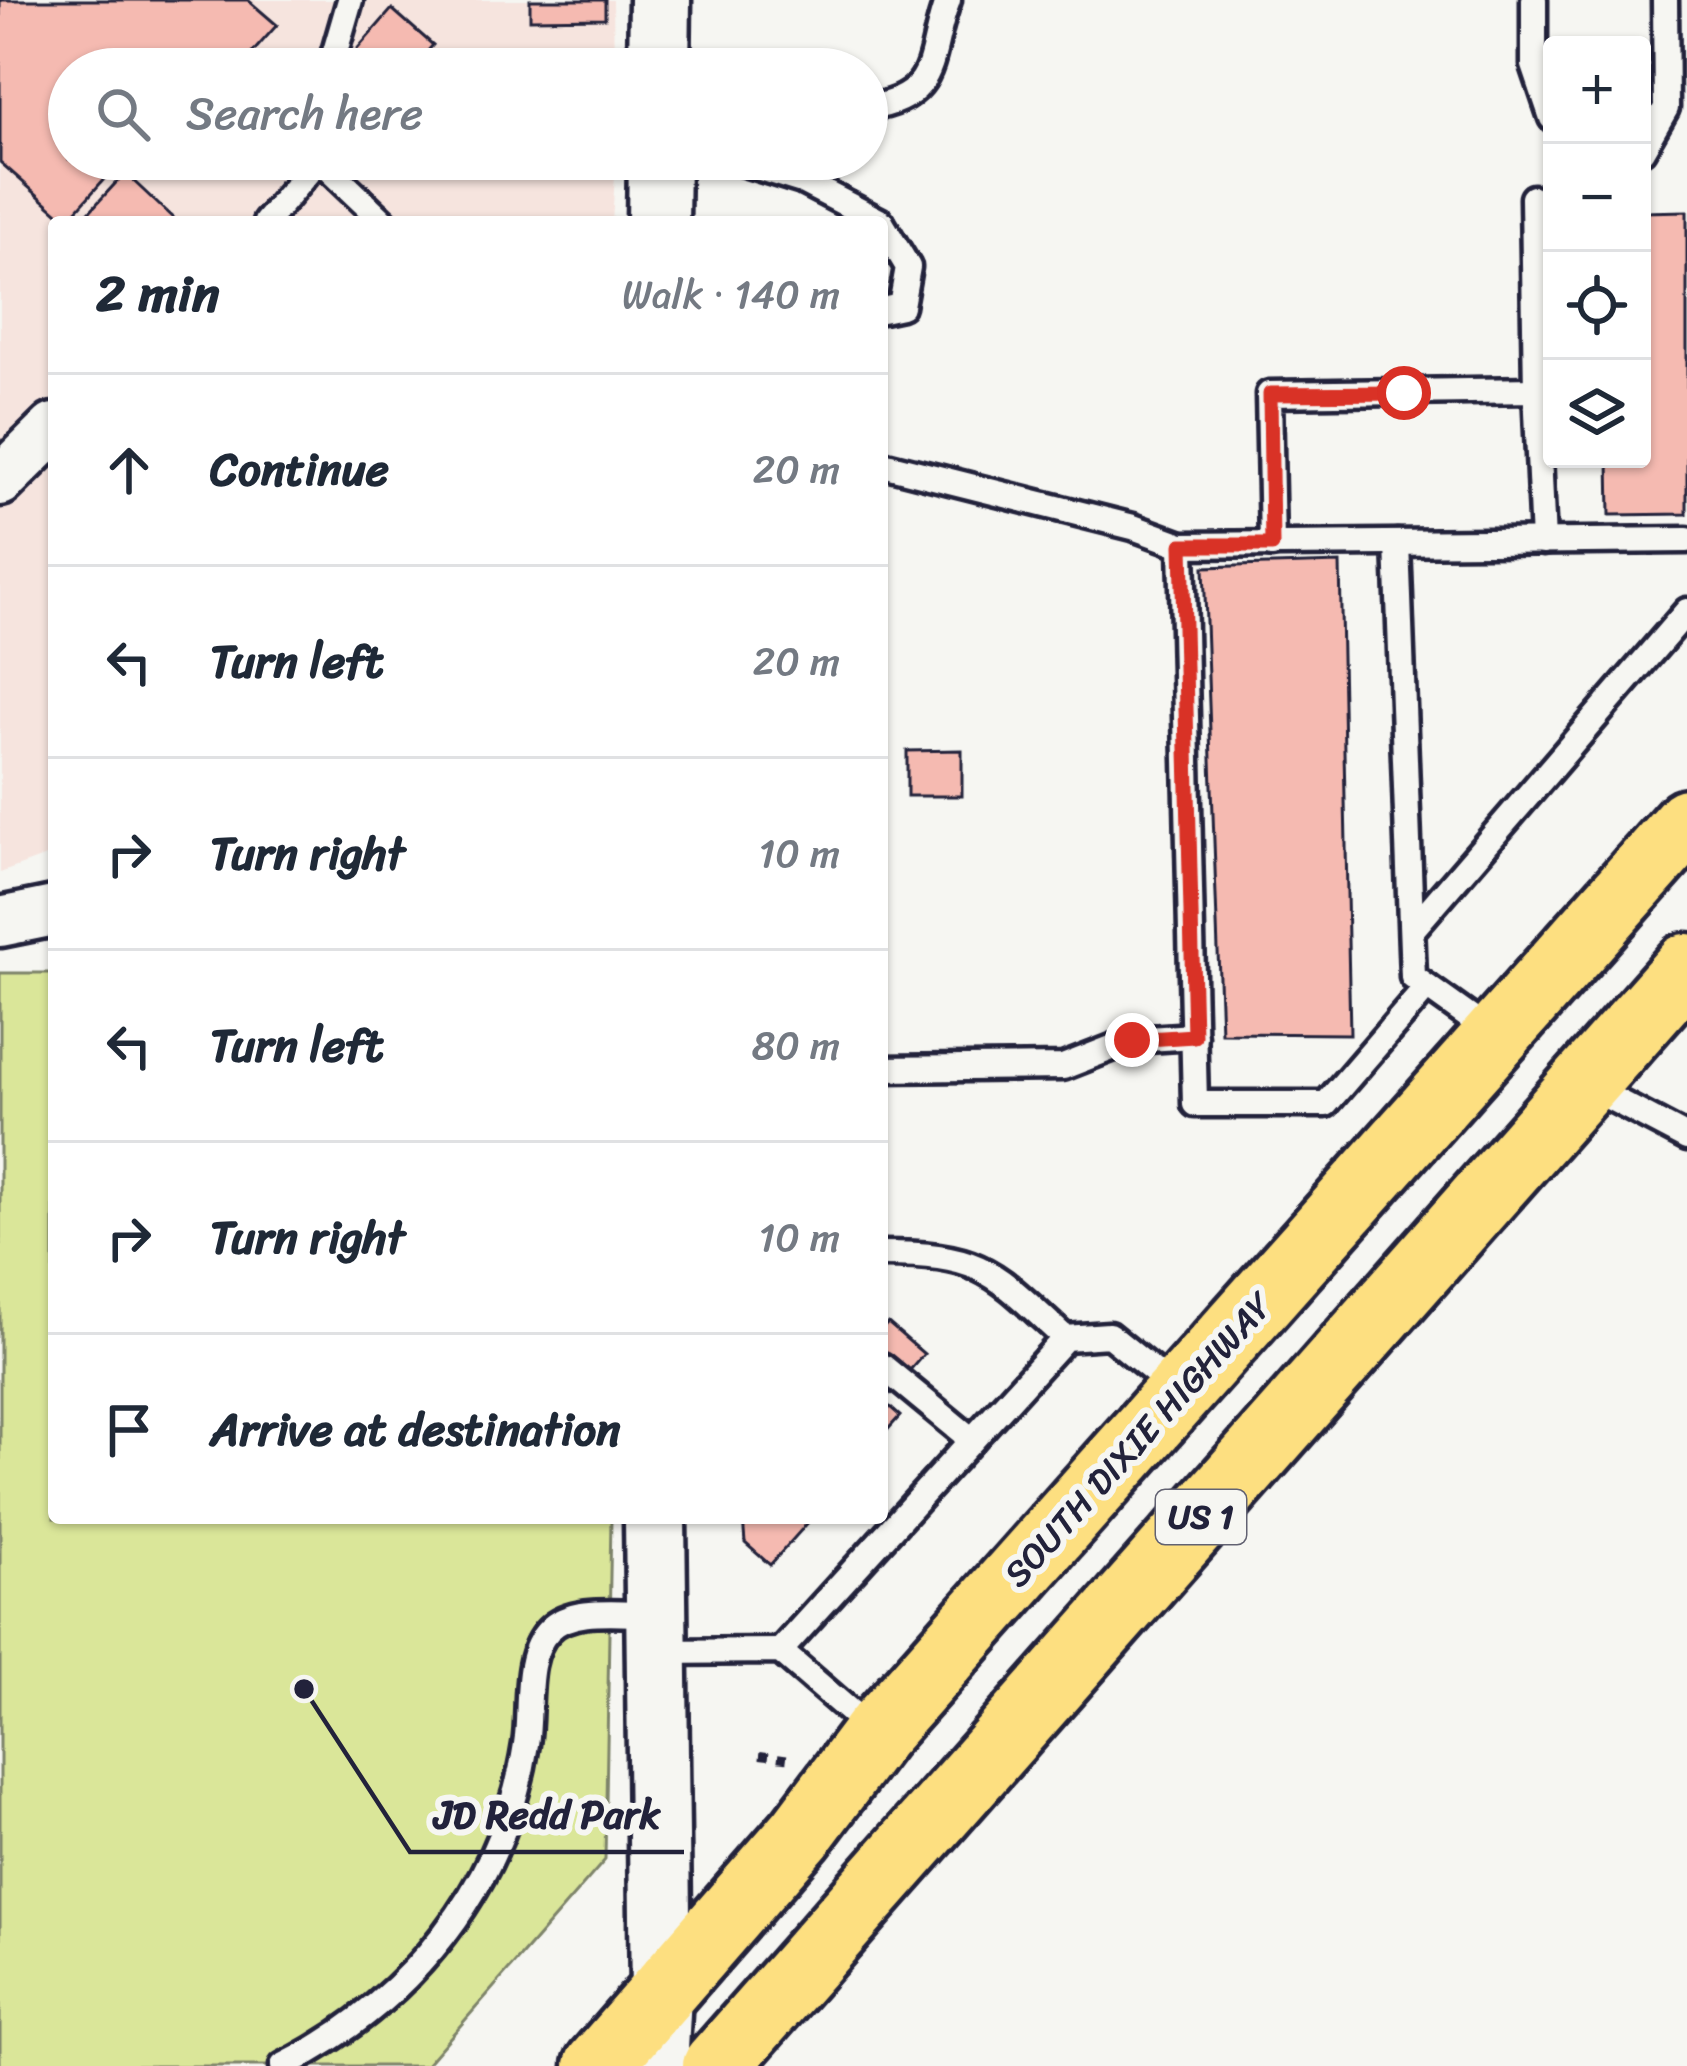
<!DOCTYPE html>
<html lang="en">
<head>
<meta charset="utf-8">
<style>
  body { margin:0; font-family:Sriracha,sans-serif; background:#f6f6f7; color:#1f2937 }
  .controls { position:absolute; right:36px; top:36px; display:grid; overflow:hidden; border-radius:12px; box-shadow:0 3px 9px #0004 }
  .controls button { width:108px; height:108px; display:grid; place-items:center; padding:0; border:0; border-bottom:3px solid #e0e1e3; background:#fff; color:#1f2937; font:60px sans-serif }
  .stop { position:absolute; width:36px; height:36px; margin:-27px; border:9px solid #d93025; border-radius:50%; background:#fff }
  .stop.end { background:#d93025; border-color:#fff; box-shadow:0 3px 12px #0008 }
  .list { margin:0; padding:0; list-style:none }
  h2 { display:flex; justify-content:space-between; align-items:center; height:156px; margin:0; padding:0 48px; font-size:51px }
  h2 small { font-size:39px; font-weight:400; color:#747a83 }
  .list li { display:grid; grid-template-columns:78px 1fr auto; gap:36px; align-items:center; box-sizing:border-box; height:192px; padding:0 48px; border-top:3px solid #e0e1e3 }
  .list b { display:block; font-size:45px; white-space:nowrap }
  .list em { font-size:39px; font-style:normal; color:#747a83 }
  .icon { flex:none; width:66px; height:66px; fill:none; stroke:currentColor; stroke-width:2; stroke-linecap:round; stroke-linejoin:round }
  .map { position:relative; flex:none; width:1687px; height:2066px; overflow:hidden }
  .search { position:absolute; background:#fff; box-shadow:0 3px 9px #0004; left:48px; top:48px; width:840px; height:132px; display:flex; align-items:center; gap:30px; box-sizing:border-box; padding:0 42px; border-radius:66px; color:#747a83; font-size:45px }
  .panel { position:absolute; background:#fff; box-shadow:0 3px 9px #0004; left:48px; top:216px; width:840px; height:1308px; border-radius:12px }
  .map>svg:first-child { display:block }
  .built { fill:#f6e4de }
  .green { fill:#dae699; stroke:#7e846a; stroke-width:3 }
  .building { fill:#f5bab1; stroke:#22223b; stroke-width:3 }
  .lines { fill:none; stroke-linecap:round; stroke-linejoin:round }
  .service-casing { stroke:#22223b; stroke-width:33 }
  .minor-casing { stroke:#22223b; stroke-width:57 }
  .tertiary-casing { stroke:#22223b; stroke-width:69 }
  .trunk-casing { stroke:#22223b; stroke-width:75 }
  .path { stroke:#22223b; stroke-width:8; stroke-dasharray:9 9; stroke-linecap:butt }
  .service { stroke:#f6f6f2; stroke-width:24 }
  .minor { stroke:#f6f6f2; stroke-width:48 }
  .tertiary { stroke:#f6f6f2; stroke-width:60 }
  .trunk { stroke:#fddf80; stroke-width:66 }
  .route { stroke:#d93025; stroke-width:15 }
  .labels { text-anchor:middle; dominant-baseline:central; stroke-width:12; stroke-linejoin:round; paint-order:stroke }
  .shield { fill:#f6f6f2; stroke:#626272; stroke-width:3 }
  .shield-label { font-size:33px; font-weight:bold; fill:#22223b }
  .street-label { font-size:36px; fill:#22223b; stroke:#f6f6f2 }
  .leader { fill:none; stroke:#22223b; stroke-width:4.5 }
  .callout-dot { fill:#22223b; stroke:#f6f6f2; stroke-width:4.5 }
  .callout-label { font-size:39px; text-anchor:middle; font-weight:bold; fill:#22223b; stroke:#f6f6f2; stroke-width:12; stroke-linejoin:round; paint-order:stroke }
</style>
</head>
<body>
<div class="map">
<svg width="1687" height="2066" viewBox="0 0 1687 2066">
  <rect width="100%" height="100%" fill="#f6f6f2"/>
  <filter id="ink" filterUnits="userSpaceOnUse"><feTurbulence type="fractalNoise" baseFrequency=".00833" numOctaves="2"/><feDisplacementMap in="SourceGraphic" scale="24" xChannelSelector="R" yChannelSelector="G"/><feConvolveMatrix kernelMatrix="1 2 1 2 8 2 1 2 1" color-interpolation-filters="sRGB"/></filter>
  <g filter="url(#ink)">
    <polygon class="built" points="0,0 613,0 614,69 69,69 69,159 616,159 612,222 54,222 54,853 0,873"/>
    <polygon class="green" points="0,973 54,973 54,1518 611,1518 605,1860 425,2066 0,2066"/>
    <g class="building">
      <polygon points="0,0 248,0 277,25 238,69 69,69 69,159 122,159 67,221 0,162"/>
      <polygon points="530,0 605,0 605,18 530,19"/>
      <polygon points="392,9 433,45 412,69 355,69 346,62"/>
      <polygon points="125,173 177,222 80,222"/>
      <polygon points="1687,211 1687,514 1610,515 1609,459 1642,459 1642,212"/>
      <polygon points="1340,563 1350,1034 1221,1033 1204,567"/>
      <polygon points="962,750 962,796 907,796 907,751"/>
      <polygon points="888,1323 924,1354 883,1401 882,1329"/>
      <polygon points="882,1400 900,1416 882,1436"/>
      <polygon points="743,1518 812,1518 770,1565 745,1543"/>
    </g>
    <g class="lines">
      <defs>
        <g id="service">
          <polyline points="1534,0 1534,65 1552,118"/>
          <polyline points="330,69 350,0"/>
          <path d="M867,108C943,98 927,52 948,0"/>
          <polyline points="1642,150 1666,108 1665,0"/>
          <polyline points="318,159 384,222"/>
          <polyline points="731,159 802,181 881,222"/>
          <polyline points="1533,198 1536,390"/>
          <polyline points="266,222 318,160"/>
          <polyline points="882,224 908,267 901,306 882,310"/>
          <polyline points="882,464 1133,527 1182,545 1687,540"/>
          <polyline points="1397,543 1413,977 1493,1034"/>
          <polyline points="1182,545 1195,1104 1326,1104 1427,987"/>
          <polyline points="1272,545 1269,394 1536,390 1543,542"/>
          <polyline points="1412,930 1687,611"/>
          <polyline points="882,1069 1063,1067 1132,1040 1194,1036"/>
          <polyline points="1586,1085 1687,1138"/>
          <path d="M882,1254C984,1254 993,1272 1065,1338"/>
          <polyline points="882,1366 972,1440"/>
          <polyline points="780,1651 1065,1338 1109,1335 1177,1390"/>
          <polyline points="657,1652 780,1651 874,1732"/>
          <path d="M283,2066C410,2002 504,1887 526,1744C532,1710 522,1657 549,1630C572,1606 624,1615 654,1614"/>
        </g>
        <g id="minor">
          <polyline points="0,481 54,428"/>
          <polyline points="0,922 54,911"/>
        </g>
        <g id="tertiary">
          <polyline points="659,69 660,0"/>
          <polyline points="658,222 659,159"/>
          <polyline points="655,1518 661,1995 657,2066"/>
        </g>
        <g id="trunk">
          <polyline points="598,2066 801,1833 876,1733 1687,822"/>
          <polyline points="716,2066 1687,967"/>
        </g>
      </defs>
      <use href="#service" class="service-casing"/>
      <use href="#minor" class="minor-casing"/>
      <use href="#tertiary" class="tertiary-casing"/>
      <use href="#trunk" class="trunk-casing"/>
      <polyline class="path" points="760,1755 792,1759"/>
      <use href="#service" class="service"/>
      <use href="#minor" class="minor"/>
      <use href="#tertiary" class="tertiary"/>
      <use href="#trunk" class="trunk"/>
    </g>
  </g>
  <g class="lines" filter="url(#ink)">
    <polyline class="route" points="1132,1040 1194,1036 1182,545 1272,545 1270,394 1404,393"/>
  </g>
  <g class="labels">
    <rect class="shield" x="1156" y="1490" width="90" height="54" rx="9"/>
    <g class="shield-label">
      <text x="1201" y="1517">US 1</text>
    </g>
    <g class="street-label">
      <text transform="translate(1138 1440) rotate(-48)">SOUTH DIXIE HIGHWAY</text>
    </g>
  </g>
  <path class="leader" d="M304 1689L410 1852H684"/>
  <circle class="callout-dot" cx="304" cy="1689" r="12"/>
  <g class="callout-label">
    <text x="547" y="1828">JD Redd Park</text>
  </g>
</svg>
<div class="controls">
<button>+</button>
<button>−</button>
<button><svg class="icon" aria-label="locate" viewBox="0 0 24 24"><circle cx="12" cy="12" r="6"/><path d="M12 2v4M12 18v4M2 12h4M18 12h4"/></svg></button>
<button><svg class="icon" aria-label="layers" viewBox="0 0 24 24"><path d="M12 4l9 5-9 5-9-5zM3 14l9 5 9-5"/></svg></button>
</div>
<div class="stop" style="left:1404px;top:393px"></div>
<div class="stop end" style="left:1132px;top:1040px"></div>
<div class="search"><svg class="icon" aria-label="search" viewBox="0 0 24 24"><circle cx="10" cy="10" r="6"/><path d="M15 15l6 6"/></svg>Search here</div>
<section class="panel">
<h2>2 min<small>Walk · 140 m</small></h2>
<ul class="list">
<li><svg class="icon" aria-label="ahead" viewBox="0 0 24 24"><path d="M12 20V5M6 11l6-6 6 6"/></svg><div><b>Continue</b></div><em>20 m</em></li>
<li><svg class="icon" aria-label="left" viewBox="0 0 24 24"><path d="M17 20v-9H6M10 6l-5 5 5 5"/></svg><div><b>Turn left</b></div><em>20 m</em></li>
<li><svg class="icon" aria-label="right" viewBox="0 0 24 24"><path d="M7 20v-9h11M14 6l5 5-5 5"/></svg><div><b>Turn right</b></div><em>10 m</em></li>
<li><svg class="icon" aria-label="left" viewBox="0 0 24 24"><path d="M17 20v-9H6M10 6l-5 5 5 5"/></svg><div><b>Turn left</b></div><em>80 m</em></li>
<li><svg class="icon" aria-label="right" viewBox="0 0 24 24"><path d="M7 20v-9h11M14 6l5 5-5 5"/></svg><div><b>Turn right</b></div><em>10 m</em></li>
<li><svg class="icon" aria-label="arrive" viewBox="0 0 24 24"><path d="M6 21V4h12l-3 4 3 4H6"/></svg><div><b>Arrive at destination</b></div></li>
</ul>
</section>
</div>
</body>
</html>
